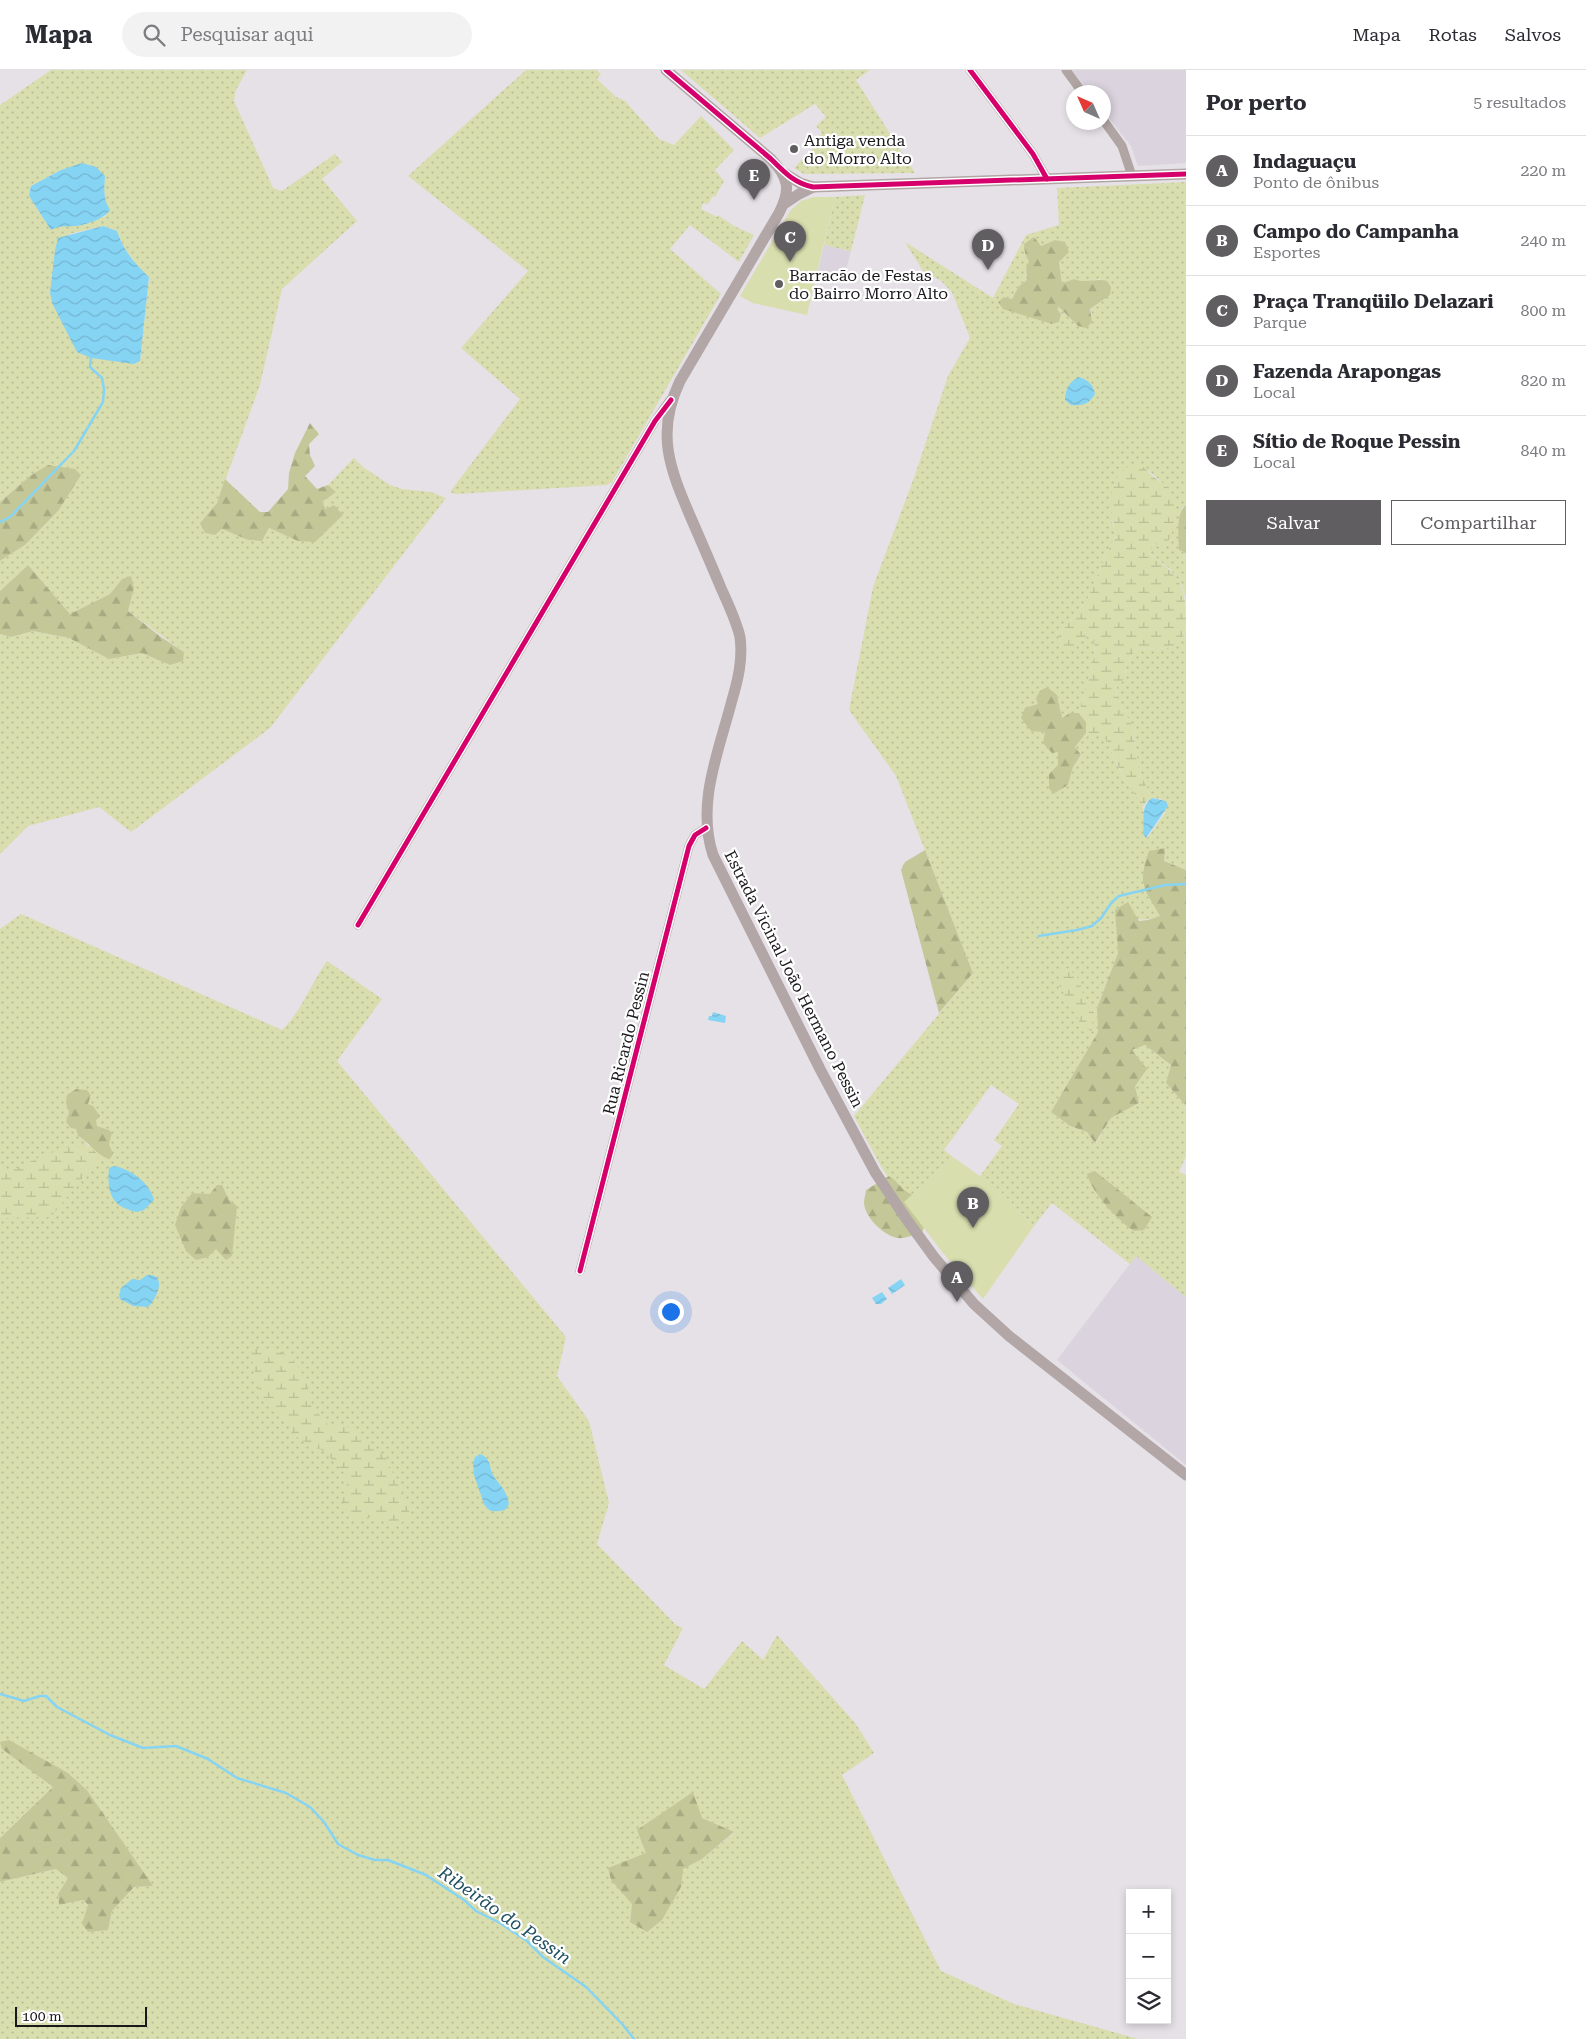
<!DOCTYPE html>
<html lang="pt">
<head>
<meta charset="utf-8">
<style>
  body { margin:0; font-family:"Roboto Serif",serif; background:#f2f2f3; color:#2b2b33 }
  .controls { position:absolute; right:15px; bottom:15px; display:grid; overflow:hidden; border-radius:0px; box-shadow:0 2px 8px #0003 }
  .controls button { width:45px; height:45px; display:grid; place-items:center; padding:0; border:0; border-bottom:1px solid #e1e1e2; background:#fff; color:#2b2b33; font:25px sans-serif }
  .compass { position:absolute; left:1066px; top:15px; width:45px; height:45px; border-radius:50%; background:#fff; box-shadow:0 2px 8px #0003; rotate:315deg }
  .scale { position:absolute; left:15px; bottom:12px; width:132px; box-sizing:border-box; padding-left:5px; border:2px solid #1a181b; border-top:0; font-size:14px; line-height:18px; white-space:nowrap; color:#1a181b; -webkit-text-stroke:4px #fff; paint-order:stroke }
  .you { position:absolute; left:670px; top:1241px; width:18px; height:18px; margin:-12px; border:4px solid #fff; border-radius:50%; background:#1a73e8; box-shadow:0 0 0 8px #1a73e833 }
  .badge { display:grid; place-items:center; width:32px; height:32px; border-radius:50%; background:#615e62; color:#fff; font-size:16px; font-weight:700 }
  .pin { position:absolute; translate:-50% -41px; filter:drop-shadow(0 1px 2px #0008) }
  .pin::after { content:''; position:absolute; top:26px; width:18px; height:15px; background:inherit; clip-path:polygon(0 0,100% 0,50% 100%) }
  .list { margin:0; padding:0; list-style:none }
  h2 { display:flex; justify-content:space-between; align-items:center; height:65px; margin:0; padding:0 20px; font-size:21px }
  h2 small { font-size:16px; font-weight:400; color:#7c7c81 }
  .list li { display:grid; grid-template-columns:32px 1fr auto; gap:15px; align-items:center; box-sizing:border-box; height:70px; padding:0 20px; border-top:1px solid #e1e1e2 }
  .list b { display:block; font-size:19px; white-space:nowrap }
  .list p { margin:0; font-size:16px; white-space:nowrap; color:#7c7c81 }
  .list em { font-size:16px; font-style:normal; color:#7c7c81 }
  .actions { display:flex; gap:10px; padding:15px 20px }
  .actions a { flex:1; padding:11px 0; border:1px solid #615e62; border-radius:0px; text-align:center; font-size:18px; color:#615e62 }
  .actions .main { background:#615e62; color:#fff }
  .icon { flex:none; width:28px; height:28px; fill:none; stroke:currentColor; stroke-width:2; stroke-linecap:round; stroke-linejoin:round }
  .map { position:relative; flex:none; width:1186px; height:1969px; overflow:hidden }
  header { display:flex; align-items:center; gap:30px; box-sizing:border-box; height:70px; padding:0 25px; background:#fff; border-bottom:1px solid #e1e1e2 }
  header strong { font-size:24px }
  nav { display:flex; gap:28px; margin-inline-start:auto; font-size:18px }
  .search { width:350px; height:45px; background:#f2f2f3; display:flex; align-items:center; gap:12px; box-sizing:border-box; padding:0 18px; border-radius:28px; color:#7c7c81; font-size:19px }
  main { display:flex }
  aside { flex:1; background:#fff }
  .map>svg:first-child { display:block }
  .built { fill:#dbd3de }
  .grass { fill:url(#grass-dots); fill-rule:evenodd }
  .forest { fill:url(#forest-firs) }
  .wetland { fill:url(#wetland-marsh) }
  .green { fill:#d9deae }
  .water { fill:url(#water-waves) }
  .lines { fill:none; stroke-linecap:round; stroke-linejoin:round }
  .stream { stroke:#86d4f4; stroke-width:2.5 }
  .minor { stroke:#b0a5a3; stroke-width:9 }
  .major { stroke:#b2a6a6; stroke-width:11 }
  .cycleway-casing { stroke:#fff; stroke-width:8 }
  .cycleway { stroke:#d6006c; stroke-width:5 }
  .poi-dot { fill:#615e62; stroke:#fff; stroke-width:2 }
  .labels { text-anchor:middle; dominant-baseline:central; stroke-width:4.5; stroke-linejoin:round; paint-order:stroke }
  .poi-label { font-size:16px; fill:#1a181b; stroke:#fff; text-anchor:start }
  .street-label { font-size:16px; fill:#1a181b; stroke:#fff }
  .water-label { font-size:18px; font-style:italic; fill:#215163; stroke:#fff }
</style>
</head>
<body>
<header>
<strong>Mapa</strong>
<div class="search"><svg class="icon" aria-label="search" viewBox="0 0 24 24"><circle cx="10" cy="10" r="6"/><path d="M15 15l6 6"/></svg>Pesquisar aqui</div>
<nav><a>Mapa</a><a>Rotas</a><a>Salvos</a></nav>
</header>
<main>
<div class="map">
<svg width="1186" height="1969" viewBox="0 0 1186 1969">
  <defs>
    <pattern id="grass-dots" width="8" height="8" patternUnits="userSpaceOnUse" patternTransform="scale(1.25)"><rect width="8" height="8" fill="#d9deae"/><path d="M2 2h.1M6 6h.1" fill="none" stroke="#babe95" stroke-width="1.8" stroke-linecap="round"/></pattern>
    <pattern id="forest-firs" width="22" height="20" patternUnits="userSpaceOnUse" patternTransform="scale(1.25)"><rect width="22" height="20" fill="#c4c898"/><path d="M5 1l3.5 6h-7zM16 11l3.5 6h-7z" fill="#a8ab82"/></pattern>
    <pattern id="wetland-marsh" width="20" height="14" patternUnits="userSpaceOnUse" patternTransform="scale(1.25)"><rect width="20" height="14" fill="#d9deae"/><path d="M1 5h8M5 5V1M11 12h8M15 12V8" fill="none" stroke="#babe95"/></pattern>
    <pattern id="water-waves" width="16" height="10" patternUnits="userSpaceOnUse" patternTransform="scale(1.25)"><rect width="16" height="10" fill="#86d4f4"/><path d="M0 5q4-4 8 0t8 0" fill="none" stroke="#73b5d1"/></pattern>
  </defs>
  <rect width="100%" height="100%" fill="#e5e1e7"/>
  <g class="built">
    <polygon points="1072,0 1186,0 1186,93 1138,96 1131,76 1104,42 1104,22 1089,22"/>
    <polygon points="824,175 851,181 845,204 818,201"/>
    <polygon points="1136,1186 1186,1227 1186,1395 1057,1290"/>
  </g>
  <g class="grass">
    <path d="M51,0H247L236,20L234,31L273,118L282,121L335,84L342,92L322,109L357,151L282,219L260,315L217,433L200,453L205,463L215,465L222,459L248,470L262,471L269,458L298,471L326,439L322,432L336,422L328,415L354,388L363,397L390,415L402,419L431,422L446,428L270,658L131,762L99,737L28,756L0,784V564L11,567L33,561L69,568L109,589L142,583L170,595L184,582L128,541L134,518L122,509L110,524L70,544L28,495L0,521V491L25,475L59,440L81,405L30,406L0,432V35ZM61,100L105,106L103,122L106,146L77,156H58L51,160L29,126L31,116ZM103,156L117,161C123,180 135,194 149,208L140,291L134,294L54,195L55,180L69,164Z"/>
    <polygon points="526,0 597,0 601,4 597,9 616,27 625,31 659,69 674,75 701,46 734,80 715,100 724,111 715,127 713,126 708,134 703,133 701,139 717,147 718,145 734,156 754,165 739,192 690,155 670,179 721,224 612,412 607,415 456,424 450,422 520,329 461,278 528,201 408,106"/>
    <polygon points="681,0 870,0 856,10 915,103 804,104 794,98 816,75 814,71 822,63 816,56 826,47 815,34 760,68"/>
    <path d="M1186,112V435L1182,438L1179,480L1186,483V530L1182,516L1170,499L1150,483L1166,416L1147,399L1112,452L1116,466L1107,482L1087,530L1058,566L1080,570L1087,566L1094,571L1095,584L1079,643H1070L1062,649L1057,625L1038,634L1045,662L1058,682V695L1068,715L1073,697L1081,686L1075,677L1086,663L1104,665C1111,679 1116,694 1124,708C1138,732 1149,732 1143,764L1147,768L1165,743L1161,729L1152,728L1141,705L1135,678L1134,659L1116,627L1117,617L1125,608L1126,595L1132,584L1139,578L1160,579L1175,576L1186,563V800L1164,791L1165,779L1143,815L1161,846C1140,853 1135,849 1116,840L1118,883L1097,938L1098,962L1051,1042L1070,1056L1087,1062L1096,1073L1111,1048L1139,1033L1135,1016L1132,980L1145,975L1171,995L1166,1013L1186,1036V1086L1179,1102L1186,1105V1227L1136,1186L1130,1194L1052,1133L1034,1156L998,1119L980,1106L1002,1076L994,1070L1019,1034L991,1015L944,1080L953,1087L904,1132L882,1098L854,1046L973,903L896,706L849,640L873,517L915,405L948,306L970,268L952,222L940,210L923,201L905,172L993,228L1026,165L1059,155L1057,118ZM1055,170L1065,172L1059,192L1062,213L1074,209L1083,213L1100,209L1110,225L1090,239L1092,244L1078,256L1058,236L1057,239L1061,244L1059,252L1052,254L1004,227L1012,229L1019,216L1027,210L1026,195L1029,192L1025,183Z"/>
    <polygon points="865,125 851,181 824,175 835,127"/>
    <path d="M21,844L282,960C302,941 311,913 327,891L382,929L337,991L566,1267L557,1306L589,1351L609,1433L597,1474L676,1555L683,1558L664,1595L704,1619L742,1571L763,1590L777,1565L856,1654L874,1683L842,1705L941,1901L1014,1934L1138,1969H0V1812L56,1799L68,1808L58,1824L59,1835L83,1830L108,1860L112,1841L134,1817L152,1816L87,1720L68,1703L2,1679L54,1717L0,1768V859ZM82,1020L87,1021L88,1034L97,1056L109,1060V1074L88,1076L85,1070L78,1066L76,1059L66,1052L69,1042ZM192,1123L210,1125L181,1137ZM702,1748L734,1763L702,1789L682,1799L630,1852L632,1834L646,1783Z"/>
  </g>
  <g class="forest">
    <path d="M1034,167L1041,176L1055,170L1065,172L1069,182L1059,192L1062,213L1074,209C1086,214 1095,208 1107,211L1111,217L1110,225L1090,239L1092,252L1086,258L1078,256L1058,236L1057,239L1061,244L1059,252L1052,254L1003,239L998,232L1004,227L1012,229L1019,216L1027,210L1026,195L1029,192L1025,183L1024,174Z"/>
    <polygon points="310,353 319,364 309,374 310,385 315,396 305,406 317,419 328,415 336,422 322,432 326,439 334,435 343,445 315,472 298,471 269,458 262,471 248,470 222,459 215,465 205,463 200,453 217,433 225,409 260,442 268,442 288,419 289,403 295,383"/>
    <polygon points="48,395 75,399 81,405 59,440 25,475 0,491 0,432 30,406"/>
    <path d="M1186,435V483L1179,480C1179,467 1175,444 1186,435Z"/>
    <polygon points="28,495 70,544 110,524 122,509 131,506 134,518 128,541 161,567 184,582 183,591 170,595 142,583 109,589 69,568 33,561 11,567 0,564 0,521"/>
    <polygon points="1047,617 1057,625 1062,648 1070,643 1079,643 1086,652 1086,663 1075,677 1081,685 1073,697 1068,715 1053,724 1049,718 1049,704 1058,695 1058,682 1052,683 1043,673 1045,662 1031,661 1021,648 1025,638 1038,634 1036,628 1040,621"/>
    <path d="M1165,778L1164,791L1186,800V1036L1166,1013L1171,995L1145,975L1132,980L1147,999L1135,1016L1139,1033L1111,1048L1095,1073L1087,1062L1070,1056L1051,1042L1098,962L1097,938L1118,883L1115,840L1128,832L1139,851L1148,850L1160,846C1144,816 1137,817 1149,781Z"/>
    <polygon points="925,780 973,903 939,943 901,800 905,792"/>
    <path d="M76,1019L87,1020L91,1025L88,1034L93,1036L100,1046L96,1050L97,1056L109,1060L112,1063L109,1074L113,1084L110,1089C95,1085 91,1073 78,1066L76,1059L71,1058L66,1052L69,1042L66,1033L67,1025Z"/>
    <path d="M1095,1101L1152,1147L1144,1160L1134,1161C1118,1151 1092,1123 1087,1104Z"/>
    <path d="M889,1106C901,1113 901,1123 918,1126L924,1157L922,1163C915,1164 905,1169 898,1168C884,1166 864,1147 864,1132C864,1128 866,1124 866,1120Z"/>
    <polygon points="217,1115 222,1115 229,1130 237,1136 232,1186 226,1190 216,1179 208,1187 196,1190 186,1181 175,1155 181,1137 192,1123 210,1124"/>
    <polygon points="9,1670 68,1703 87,1720 153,1816 134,1817 112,1841 108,1860 88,1862 82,1854 88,1835 83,1830 59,1835 58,1824 68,1808 56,1799 0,1812 0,1768 53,1717 2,1679 0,1672"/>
    <polygon points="693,1722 702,1748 734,1762 702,1789 683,1799 681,1817 662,1850 647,1862 630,1852 632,1834 611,1810 608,1798 646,1783 637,1760"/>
  </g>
  <g class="wetland">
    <path d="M1138,394C1145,397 1148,401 1153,406C1157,410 1162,412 1166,416C1184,434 1175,460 1164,479L1154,473L1150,483C1186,512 1186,518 1186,563L1175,576L1160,579L1139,578L1132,584L1126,595L1125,608L1117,617L1116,627L1134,659L1135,678L1141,705L1152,728L1146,732L1143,737L1124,708L1104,666L1086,663V652L1079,643L1095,584L1094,571L1087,566L1080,570L1076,578L1068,580L1062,577L1058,566L1087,530L1107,482L1116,467C1111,447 1106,416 1123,400C1126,397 1133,396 1138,394Z"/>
    <polygon points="1067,898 1077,906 1079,911 1086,933 1093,945 1092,961 1090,961 1080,953 1076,944 1066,933 1065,925 1060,918 1058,910 1062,901"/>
    <polygon points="88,1076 100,1086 51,1147 0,1148 0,1100 16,1099 35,1089 67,1077"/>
    <polygon points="253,1279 275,1279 291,1287 307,1310 309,1329 322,1349 330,1356 346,1356 360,1365 386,1388 409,1438 409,1448 397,1455 372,1447 356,1449 349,1445 342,1431 347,1414 345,1404 325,1382 298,1368 277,1340 260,1325 251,1285"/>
  </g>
  <g class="green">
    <polygon points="814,127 835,127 807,245 753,233 740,226 790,141 801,131"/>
    <polygon points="953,1087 998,1119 1034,1156 983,1229 943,1183 904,1132"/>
  </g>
  <g class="water">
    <path d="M82,93L96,97L105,106C104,119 103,129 110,140C104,149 86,155 75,156C66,157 59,155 51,160L29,126L31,116L61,100Z"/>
    <path d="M103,156L117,161C123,180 135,194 149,207L140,291L134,294L91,288L77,282L53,235L50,223L55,180L58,168Z"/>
    <path d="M1079,307C1088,310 1093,314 1095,324C1089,334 1083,336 1071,335L1065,330C1065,319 1070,311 1079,307Z"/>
    <path d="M1152,728L1166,731L1168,736L1146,768L1143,764C1145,751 1140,736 1152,728Z"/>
    <polygon points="713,942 726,946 725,953 708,950 709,946 712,946"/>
    <path d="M114,1096C132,1100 149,1112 154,1130L144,1140L137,1142C110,1137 107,1121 109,1098Z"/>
    <path d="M147,1205C168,1203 157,1229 148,1237L133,1236L120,1229L119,1225L121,1218L132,1209L140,1210Z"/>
    <polygon points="901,1209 905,1215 892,1224 888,1218"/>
    <polygon points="882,1222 887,1229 881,1234 876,1234 872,1228"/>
    <path d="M480,1384C490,1388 489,1394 492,1403C498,1415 506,1417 509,1434L505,1440C495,1442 489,1443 484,1434L474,1405L473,1393L475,1387Z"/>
  </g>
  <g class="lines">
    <g class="stream">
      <polyline points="0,452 10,447 74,381 103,332 104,319 102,308 90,297 91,288"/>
      <polyline points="1039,866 1077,860 1092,856 1101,848 1112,832 1119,826 1165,815 1186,814"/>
      <polyline points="0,1624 24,1631 40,1626 46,1626 57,1637 110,1665 143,1678 176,1676 208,1689 237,1708 286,1723 310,1737 324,1752 338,1774 358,1785 375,1790 388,1790 426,1805 464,1830 476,1841 500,1853 527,1871 543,1887 586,1917 623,1955 634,1969"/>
    </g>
    <g class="minor">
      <polyline points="970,0 1033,84 1047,109"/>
      <polyline points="1066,0 1082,22"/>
      <polyline points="1104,51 1122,76 1132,106"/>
      <polyline points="358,855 655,351 670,330"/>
      <polyline points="580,1201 689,776 695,765 706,758"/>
    </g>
    <g class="major">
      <path d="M666,0L771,89C789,108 791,120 779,143L680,311C655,363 670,399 691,448C701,471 711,494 721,518C728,534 736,550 740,567C743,589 738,610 732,630C719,681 696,733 713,785L820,999L875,1102L907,1150L934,1187L974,1234L1009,1266L1186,1405"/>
      <polyline points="782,102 800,113 813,117 1186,104"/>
      <polyline points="784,134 799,124 813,117"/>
    </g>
    <defs>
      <g id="cycleway">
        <path d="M666,0L771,89C784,102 794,113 813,117L1186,104"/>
        <polyline points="970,0 1033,84 1047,109"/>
        <polyline points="358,855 655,351 671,330"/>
        <polyline points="580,1201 689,776 695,765 706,758"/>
      </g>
    </defs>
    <use href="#cycleway" class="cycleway-casing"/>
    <use href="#cycleway" class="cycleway"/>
  </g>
  <g class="poi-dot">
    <circle cx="794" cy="79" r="5"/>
    <circle cx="779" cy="214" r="5"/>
  </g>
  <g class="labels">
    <g class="poi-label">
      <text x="804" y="70">Antiga venda<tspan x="804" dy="18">do Morro Alto</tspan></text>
      <text x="789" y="205">Barracão de Festas<tspan x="789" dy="18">do Bairro Morro Alto</tspan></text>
    </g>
    <g class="street-label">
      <text transform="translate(794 909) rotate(63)">Estrada Vicinal João Hermano Pessin</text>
      <text transform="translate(626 973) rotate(-76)">Rua Ricardo Pessin</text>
    </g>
    <g class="water-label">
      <text transform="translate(505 1845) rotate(35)">Ribeirão do Pessin</text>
    </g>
  </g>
</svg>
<div class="controls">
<button>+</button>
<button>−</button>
<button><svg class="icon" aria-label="layers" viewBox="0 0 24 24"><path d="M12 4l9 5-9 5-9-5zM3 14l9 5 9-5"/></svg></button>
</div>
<svg class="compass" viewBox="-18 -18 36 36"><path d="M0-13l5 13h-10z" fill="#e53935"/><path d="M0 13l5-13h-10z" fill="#7c7c81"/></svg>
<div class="scale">100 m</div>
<div class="you"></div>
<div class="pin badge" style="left:957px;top:1232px">A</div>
<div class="pin badge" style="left:973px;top:1158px">B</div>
<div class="pin badge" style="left:790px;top:192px">C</div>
<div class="pin badge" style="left:988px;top:200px">D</div>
<div class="pin badge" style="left:754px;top:130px">E</div>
</div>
<aside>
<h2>Por perto<small>5 resultados</small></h2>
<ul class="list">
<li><span class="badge">A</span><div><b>Indaguaçu</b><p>Ponto de ônibus</p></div><em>220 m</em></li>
<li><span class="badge">B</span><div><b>Campo do Campanha</b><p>Esportes</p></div><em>240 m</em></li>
<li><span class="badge">C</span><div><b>Praça Tranqüilo Delazari</b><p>Parque</p></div><em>800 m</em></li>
<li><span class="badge">D</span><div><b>Fazenda Arapongas</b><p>Local</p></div><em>820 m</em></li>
<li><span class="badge">E</span><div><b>Sítio de Roque Pessin</b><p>Local</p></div><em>840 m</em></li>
</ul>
<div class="actions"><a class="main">Salvar</a><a>Compartilhar</a></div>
</aside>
</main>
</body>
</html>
